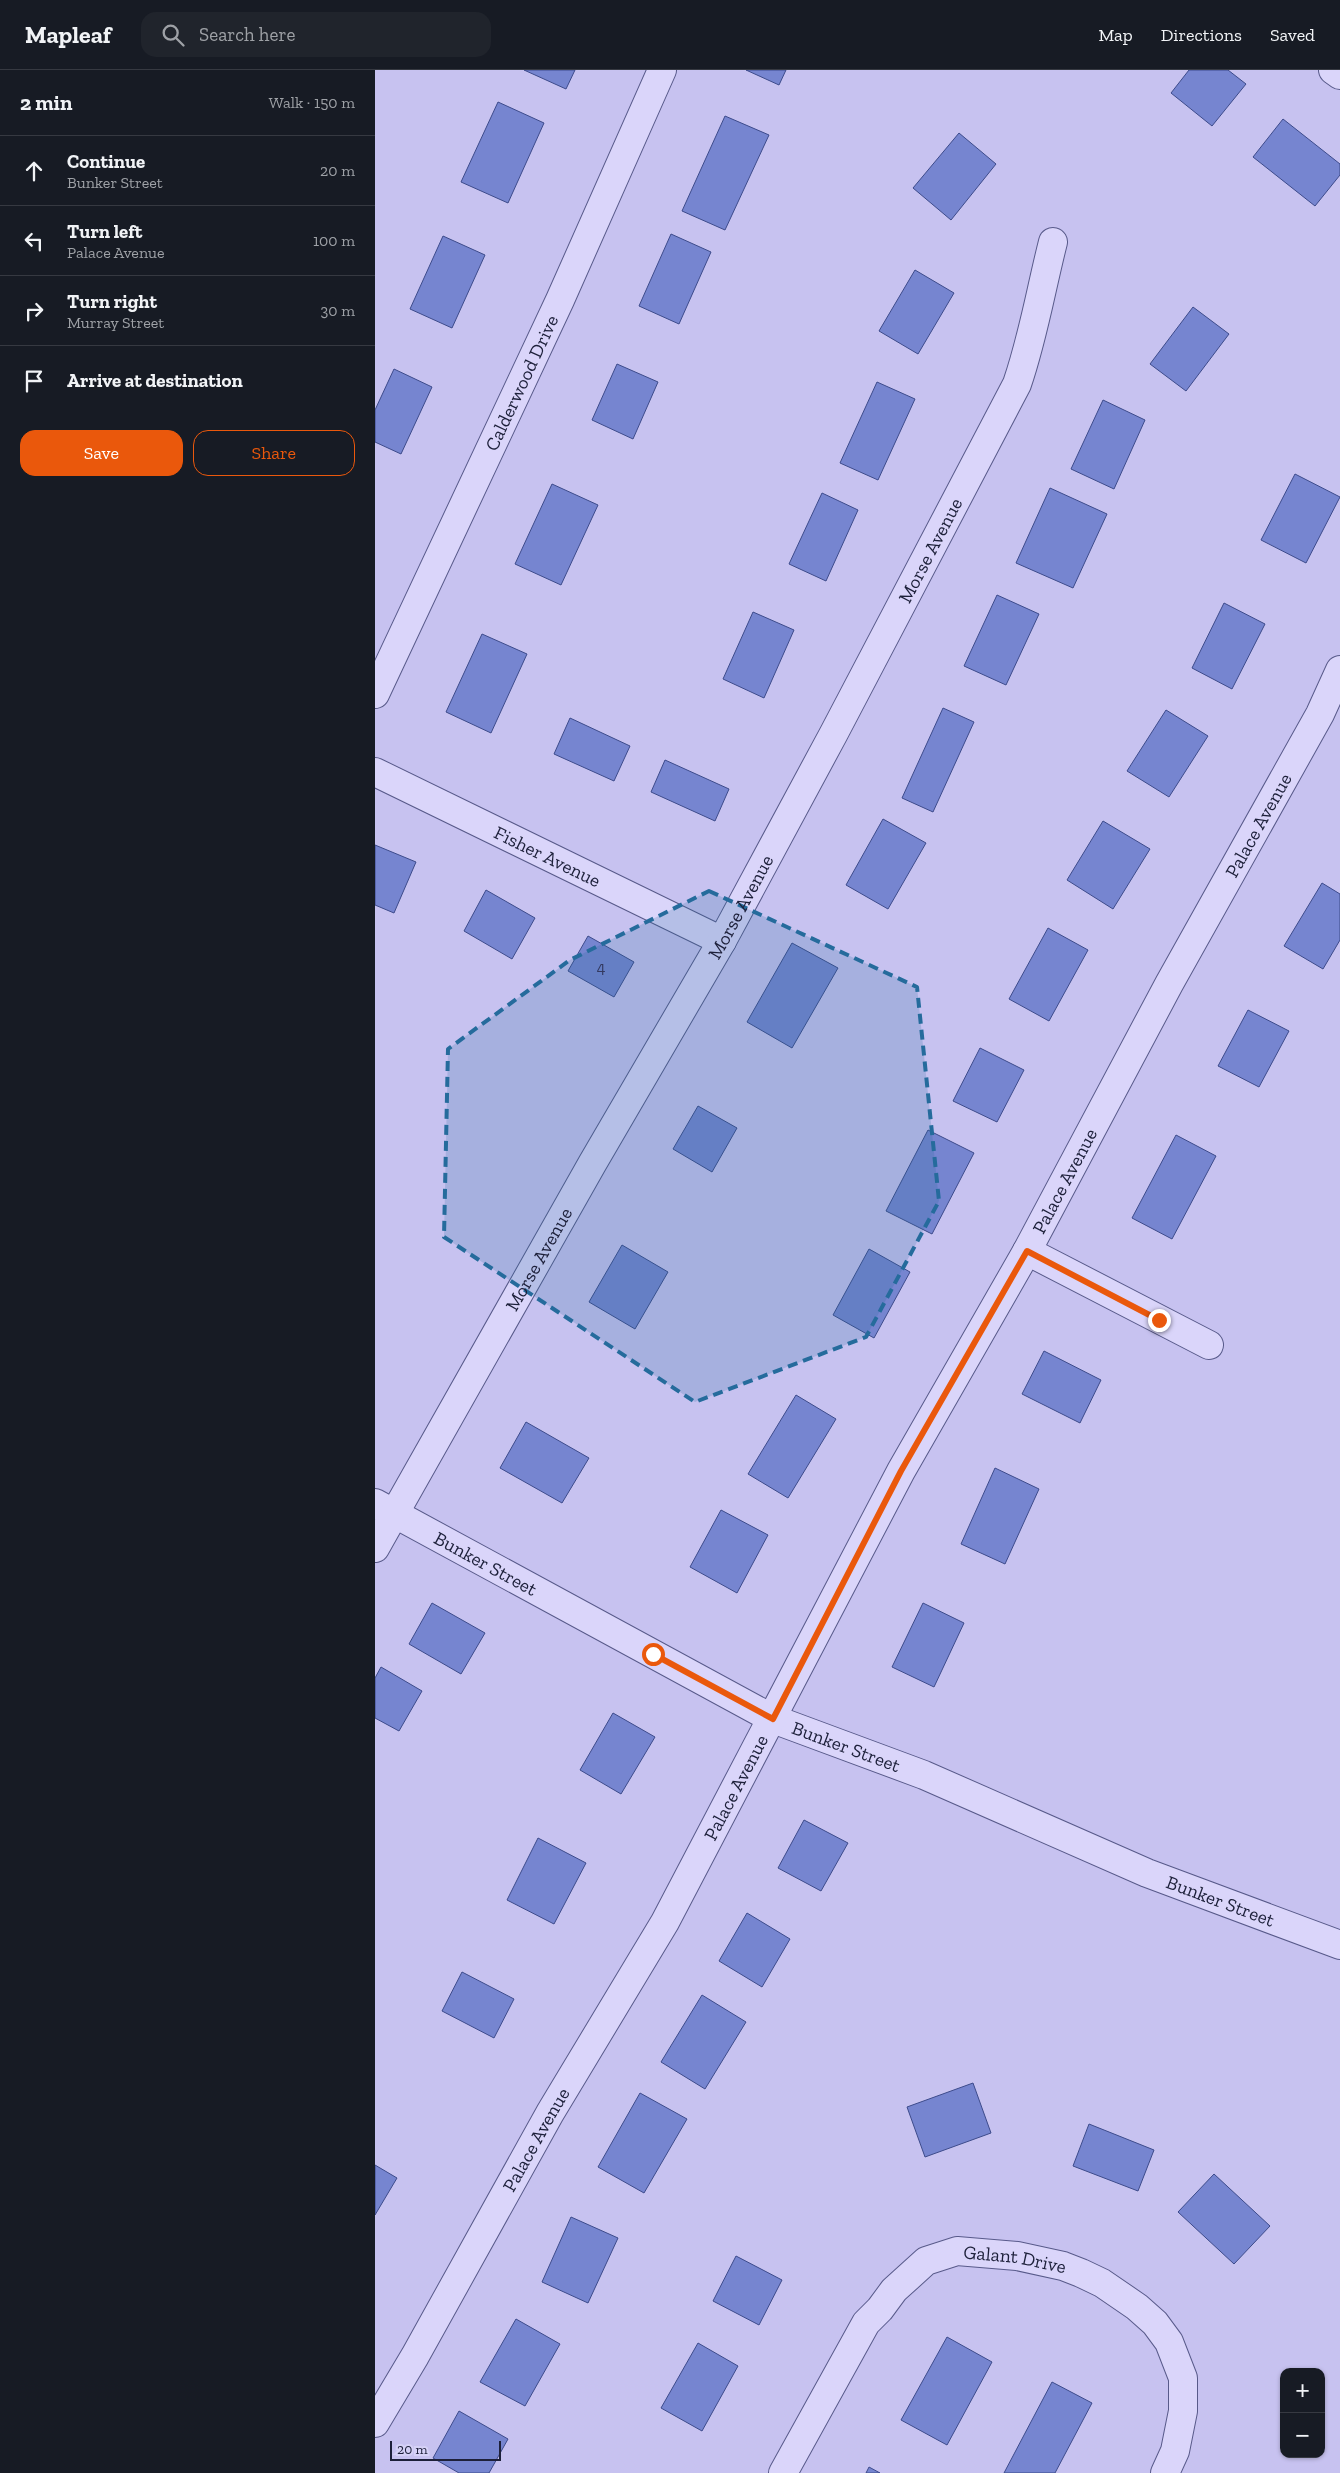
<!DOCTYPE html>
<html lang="en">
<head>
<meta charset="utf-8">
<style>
  body { margin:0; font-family:"Zilla Slab",serif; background:#20242c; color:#f1f3f6 }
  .controls { position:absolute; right:15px; bottom:15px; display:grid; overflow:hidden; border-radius:10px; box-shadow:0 1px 4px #0004 }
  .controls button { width:45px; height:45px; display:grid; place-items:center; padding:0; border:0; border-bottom:1px solid #363941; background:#171b24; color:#f1f3f6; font:25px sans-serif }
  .scale { position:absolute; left:15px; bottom:12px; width:111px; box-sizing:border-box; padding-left:5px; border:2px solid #1d203a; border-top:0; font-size:14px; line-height:18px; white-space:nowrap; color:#1d203a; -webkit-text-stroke:4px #d6d2f7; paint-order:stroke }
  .stop { position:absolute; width:15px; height:15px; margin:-11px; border:4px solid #ea580c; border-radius:50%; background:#fff }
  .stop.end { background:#ea580c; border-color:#fff; box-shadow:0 1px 5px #0008 }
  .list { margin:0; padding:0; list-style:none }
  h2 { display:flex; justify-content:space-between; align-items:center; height:65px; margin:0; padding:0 20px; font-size:21px }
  h2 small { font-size:16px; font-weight:400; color:#9ea1a6 }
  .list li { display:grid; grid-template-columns:32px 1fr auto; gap:15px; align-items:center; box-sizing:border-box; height:70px; padding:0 20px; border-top:1px solid #363941 }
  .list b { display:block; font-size:19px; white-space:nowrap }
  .list p { margin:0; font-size:16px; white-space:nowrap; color:#9ea1a6 }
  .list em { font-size:16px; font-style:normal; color:#9ea1a6 }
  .actions { display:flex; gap:10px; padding:15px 20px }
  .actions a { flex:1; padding:11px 0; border:1px solid #ea580c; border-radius:15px; text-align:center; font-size:18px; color:#ea580c }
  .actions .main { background:#ea580c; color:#fff }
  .icon { flex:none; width:28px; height:28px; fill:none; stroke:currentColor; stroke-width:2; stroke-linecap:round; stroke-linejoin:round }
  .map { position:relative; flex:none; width:965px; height:2403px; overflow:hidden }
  header { display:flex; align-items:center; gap:30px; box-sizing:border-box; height:70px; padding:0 25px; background:#171b24; border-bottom:1px solid #363941 }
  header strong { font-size:24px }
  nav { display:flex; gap:28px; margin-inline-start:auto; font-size:18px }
  .search { width:350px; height:45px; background:#20242c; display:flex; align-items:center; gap:12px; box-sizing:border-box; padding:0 18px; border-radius:15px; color:#9ea1a6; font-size:19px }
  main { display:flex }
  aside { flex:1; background:#171b24 }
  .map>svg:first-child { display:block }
  .building { fill:#7685d0; stroke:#3d4b8b }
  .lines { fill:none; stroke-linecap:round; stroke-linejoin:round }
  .minor-casing { stroke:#585a8a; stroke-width:30 }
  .minor { stroke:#dad5fa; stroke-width:28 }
  .route { stroke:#ea580c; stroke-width:6 }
  .marked { fill:#256b9c; fill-opacity:0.2; stroke:#256b9c; stroke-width:4; stroke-dasharray:10 6; stroke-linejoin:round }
  .labels { text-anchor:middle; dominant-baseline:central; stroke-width:4; stroke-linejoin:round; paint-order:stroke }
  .number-label { font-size:16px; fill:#333960 }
  .street-label { font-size:19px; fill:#1d203a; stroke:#d6d2f7 }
</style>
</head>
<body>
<header>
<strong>Mapleaf</strong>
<div class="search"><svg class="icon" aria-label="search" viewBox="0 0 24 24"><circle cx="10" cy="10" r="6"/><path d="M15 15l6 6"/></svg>Search here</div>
<nav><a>Map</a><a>Directions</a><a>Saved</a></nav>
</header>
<main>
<aside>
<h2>2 min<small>Walk · 150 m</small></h2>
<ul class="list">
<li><svg class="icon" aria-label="ahead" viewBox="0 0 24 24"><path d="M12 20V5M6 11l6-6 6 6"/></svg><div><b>Continue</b><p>Bunker Street</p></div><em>20 m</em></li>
<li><svg class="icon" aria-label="left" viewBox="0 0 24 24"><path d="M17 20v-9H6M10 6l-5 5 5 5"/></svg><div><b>Turn left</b><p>Palace Avenue</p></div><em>100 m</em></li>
<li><svg class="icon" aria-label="right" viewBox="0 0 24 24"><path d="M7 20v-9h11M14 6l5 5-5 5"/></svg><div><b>Turn right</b><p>Murray Street</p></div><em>30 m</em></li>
<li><svg class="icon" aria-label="arrive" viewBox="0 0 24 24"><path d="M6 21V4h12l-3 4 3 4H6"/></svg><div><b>Arrive at destination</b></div></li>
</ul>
<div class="actions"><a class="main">Save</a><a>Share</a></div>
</aside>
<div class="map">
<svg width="965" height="2403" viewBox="0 0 965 2403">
  <rect width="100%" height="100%" fill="#c7c2f0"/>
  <g class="building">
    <polygon points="149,0 200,0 191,19"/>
    <polygon points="371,0 411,0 404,15"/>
    <polygon points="814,0 853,0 871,14 837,56 796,23"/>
    <polygon points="123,32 169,53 133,133 86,112"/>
    <polygon points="350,46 394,65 350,160 307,141"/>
    <polygon points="908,49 965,94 965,105 940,136 878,87"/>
    <polygon points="584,63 621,94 576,150 538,118"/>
    <polygon points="296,164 336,182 304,254 264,236"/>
    <polygon points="68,166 110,185 77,258 35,239"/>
    <polygon points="540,200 579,223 543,284 504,261"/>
    <polygon points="818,237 854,264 811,321 775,294"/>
    <polygon points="242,294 283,312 258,369 217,350"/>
    <polygon points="19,299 57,317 26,384 0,372 0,340"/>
    <polygon points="502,312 540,329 503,410 465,393"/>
    <polygon points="728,330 770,350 739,419 696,399"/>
    <polygon points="920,404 965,427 931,493 886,470"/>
    <polygon points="177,414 223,435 186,515 140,494"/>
    <polygon points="675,418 732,444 698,518 641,493"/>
    <polygon points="447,423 483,440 451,511 414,494"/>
    <polygon points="622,525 664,544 631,615 589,596"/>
    <polygon points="849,533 890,554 857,619 817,598"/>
    <polygon points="378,542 419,560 389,628 348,609"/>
    <polygon points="107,564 152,584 116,663 71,642"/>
    <polygon points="568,638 599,652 558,742 527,728"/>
    <polygon points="791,640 833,666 794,727 752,701"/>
    <polygon points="195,648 255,676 239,711 179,684"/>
    <polygon points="290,690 354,719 340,751 276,722"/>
    <polygon points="508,749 551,773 513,839 471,815"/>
    <polygon points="728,751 775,779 738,839 692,810"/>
    <polygon points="0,775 41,792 19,843 0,835"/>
    <polygon points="947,813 965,824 965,870 948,899 909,876"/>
    <polygon points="111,820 160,848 137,889 89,861"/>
    <polygon points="673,858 713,880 674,951 634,929"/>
    <polygon points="213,866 259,892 239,927 193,901"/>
    <polygon points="417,873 463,898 417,978 372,952"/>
    <polygon points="873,940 914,961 884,1017 843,996"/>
    <polygon points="605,978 649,1000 622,1052 578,1031"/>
    <polygon points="323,1036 362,1058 337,1102 298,1079"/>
    <polygon points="553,1060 599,1083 557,1164 511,1141"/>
    <polygon points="801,1065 841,1086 797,1169 757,1148"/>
    <polygon points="247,1175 293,1202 260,1259 214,1232"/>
    <polygon points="494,1179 535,1202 499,1268 458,1245"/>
    <polygon points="669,1281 726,1310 705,1353 647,1324"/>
    <polygon points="421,1325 461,1349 413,1428 373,1404"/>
    <polygon points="151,1352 214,1388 187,1433 125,1398"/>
    <polygon points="620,1398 664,1419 630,1494 586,1474"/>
    <polygon points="346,1440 393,1465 362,1523 315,1497"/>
    <polygon points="57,1533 110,1563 86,1604 34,1574"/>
    <polygon points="548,1533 589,1553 559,1617 517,1597"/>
    <polygon points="6,1597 47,1621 24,1661 0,1648 0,1608"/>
    <polygon points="238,1643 280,1667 246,1724 205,1700"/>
    <polygon points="429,1750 473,1773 446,1821 403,1798"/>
    <polygon points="163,1768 211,1793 179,1854 132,1830"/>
    <polygon points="372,1843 415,1869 387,1917 344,1891"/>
    <polygon points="87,1902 139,1929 119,1968 67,1941"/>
    <polygon points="327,1925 371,1952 330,2019 286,1992"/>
    <polygon points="598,2013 616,2063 550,2087 532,2037"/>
    <polygon points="265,2023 312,2049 269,2123 223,2097"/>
    <polygon points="714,2054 779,2080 763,2121 698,2096"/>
    <polygon points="0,2095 22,2108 0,2145"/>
    <polygon points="839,2104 895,2156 859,2194 803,2142"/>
    <polygon points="196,2147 243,2168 213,2233 167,2212"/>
    <polygon points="361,2186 407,2210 384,2255 338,2231"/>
    <polygon points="141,2249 185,2274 150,2336 105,2312"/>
    <polygon points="572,2267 617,2292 572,2375 526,2350"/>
    <polygon points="323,2273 363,2296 327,2361 286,2338"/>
    <polygon points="677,2312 717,2333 680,2403 629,2403"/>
    <polygon points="84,2341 133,2369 114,2403 84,2403 58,2388"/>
    <polygon points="494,2397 505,2403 491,2403"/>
  </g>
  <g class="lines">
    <defs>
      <g id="minor">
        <polyline points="958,0 965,5"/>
        <path id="s1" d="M0,624L185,230L287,0"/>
        <path id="s2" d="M0,702L347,871"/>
        <polyline points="652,1181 834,1275"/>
        <path id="s3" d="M0,1433L398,1649L549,1705L772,1803L965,1875"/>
        <path id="s4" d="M0,1478L217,1094L347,871L459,663L642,314C658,268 666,219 678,172"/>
        <path id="s5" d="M0,2353L40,2286L175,2043L290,1852L526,1401L652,1181L794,914L945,644L965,600"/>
        <path id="s6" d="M408,2403L491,2253L505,2239L519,2220L551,2191L582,2181L642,2186L688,2196L706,2203L727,2213L762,2237L780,2253L794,2272L808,2308V2341L800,2381L790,2403"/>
      </g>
    </defs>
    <use href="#minor" class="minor-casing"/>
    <use href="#minor" class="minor"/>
  </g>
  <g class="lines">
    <polyline class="route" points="278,1584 398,1649 526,1401 652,1181 784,1250"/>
  </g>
  <path class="marked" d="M334,821L542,917L564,1131L491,1267L320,1332L69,1167L73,979L195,890Z"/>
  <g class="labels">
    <g class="number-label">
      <text x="226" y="897">4</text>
    </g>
    <g class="street-label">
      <text stroke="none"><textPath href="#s1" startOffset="344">Calderwood Drive</textPath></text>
      <text stroke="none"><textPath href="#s4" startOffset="1142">Morse Avenue</textPath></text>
      <text stroke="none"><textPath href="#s5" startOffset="1826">Palace Avenue</textPath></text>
      <text stroke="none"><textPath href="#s2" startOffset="192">Fisher Avenue</textPath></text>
      <text stroke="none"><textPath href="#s4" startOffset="738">Morse Avenue</textPath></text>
      <text stroke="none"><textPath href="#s5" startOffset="1421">Palace Avenue</textPath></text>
      <text stroke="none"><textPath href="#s4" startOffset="332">Morse Avenue</textPath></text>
      <text stroke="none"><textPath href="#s3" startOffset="126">Bunker Street</textPath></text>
      <text stroke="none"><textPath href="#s3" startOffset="531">Bunker Street</textPath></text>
      <text stroke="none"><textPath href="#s5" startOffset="731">Palace Avenue</textPath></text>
      <text stroke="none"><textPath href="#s3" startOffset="936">Bunker Street</textPath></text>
      <text stroke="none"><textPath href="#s5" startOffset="326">Palace Avenue</textPath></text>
      <text stroke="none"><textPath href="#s6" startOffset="349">Galant Drive</textPath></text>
    </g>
  </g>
</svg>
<div class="controls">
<button>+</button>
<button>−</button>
</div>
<div class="scale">20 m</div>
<div class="stop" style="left:278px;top:1584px"></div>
<div class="stop end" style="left:784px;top:1250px"></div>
</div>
</main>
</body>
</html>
